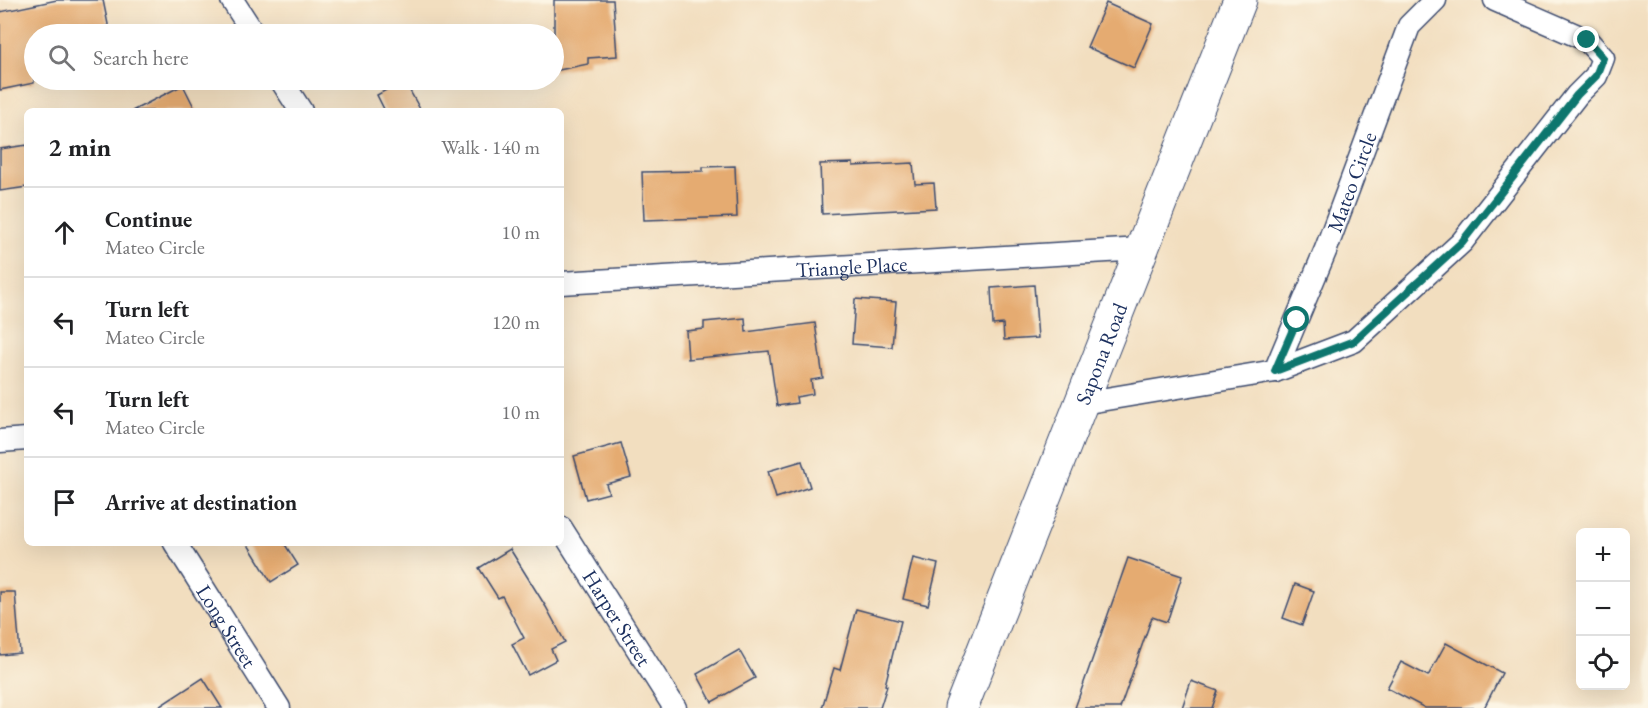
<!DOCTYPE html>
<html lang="en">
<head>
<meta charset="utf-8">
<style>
  body { margin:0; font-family:"EB Garamond",serif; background:#f2f2f2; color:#202124 }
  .controls { position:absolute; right:18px; bottom:18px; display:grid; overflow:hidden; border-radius:9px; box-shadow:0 6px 24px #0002 }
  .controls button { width:54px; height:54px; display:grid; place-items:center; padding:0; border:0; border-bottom:2px solid #e0e0e0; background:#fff; color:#202124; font:30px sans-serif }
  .stop { position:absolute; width:18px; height:18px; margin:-14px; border:4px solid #0f766e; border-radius:50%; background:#fff }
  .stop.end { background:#0f766e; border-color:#fff; box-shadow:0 2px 6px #0008 }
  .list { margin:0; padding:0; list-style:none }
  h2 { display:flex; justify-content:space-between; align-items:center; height:78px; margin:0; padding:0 24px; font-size:26px }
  h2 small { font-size:20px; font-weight:400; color:#757577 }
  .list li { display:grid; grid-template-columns:39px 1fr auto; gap:18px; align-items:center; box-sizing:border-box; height:90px; padding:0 24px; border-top:2px solid #e0e0e0 }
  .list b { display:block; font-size:22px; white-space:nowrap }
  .list p { margin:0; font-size:20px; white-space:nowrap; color:#757577 }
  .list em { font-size:20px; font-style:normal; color:#757577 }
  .icon { flex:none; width:33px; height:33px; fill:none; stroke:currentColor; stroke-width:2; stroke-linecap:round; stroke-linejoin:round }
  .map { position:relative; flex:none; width:1648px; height:708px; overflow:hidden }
  .search { position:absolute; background:#fff; box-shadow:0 6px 24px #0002; left:24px; top:24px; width:540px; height:66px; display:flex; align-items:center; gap:15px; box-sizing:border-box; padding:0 21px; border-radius:33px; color:#757577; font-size:22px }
  .panel { position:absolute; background:#fff; box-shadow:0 6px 24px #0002; left:24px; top:108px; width:540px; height:438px; border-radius:9px }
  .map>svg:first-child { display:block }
  .building { fill:#e5ab71 }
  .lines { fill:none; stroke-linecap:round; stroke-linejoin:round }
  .street-casing { stroke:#3b496d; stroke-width:25 }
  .secondary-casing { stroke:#3b496d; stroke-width:35 }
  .street { stroke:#fff; stroke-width:22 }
  .secondary { stroke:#fff; stroke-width:33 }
  .route { stroke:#0f766e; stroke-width:8 }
  .labels { text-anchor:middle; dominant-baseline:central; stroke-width:6; stroke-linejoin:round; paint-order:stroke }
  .street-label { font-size:21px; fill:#1b2f5e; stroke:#fcf5e5 }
</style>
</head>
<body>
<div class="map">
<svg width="1648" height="708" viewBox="0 0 1648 708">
  <rect width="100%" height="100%" fill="#fcf5e5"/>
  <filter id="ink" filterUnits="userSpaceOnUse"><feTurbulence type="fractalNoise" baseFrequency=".0167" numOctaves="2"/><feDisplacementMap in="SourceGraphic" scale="12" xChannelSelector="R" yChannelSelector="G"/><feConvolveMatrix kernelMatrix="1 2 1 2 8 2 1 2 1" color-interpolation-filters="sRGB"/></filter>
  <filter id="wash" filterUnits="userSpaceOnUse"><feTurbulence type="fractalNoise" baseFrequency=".008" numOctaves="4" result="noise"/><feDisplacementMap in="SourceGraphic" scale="24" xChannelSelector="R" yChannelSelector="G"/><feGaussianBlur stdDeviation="1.35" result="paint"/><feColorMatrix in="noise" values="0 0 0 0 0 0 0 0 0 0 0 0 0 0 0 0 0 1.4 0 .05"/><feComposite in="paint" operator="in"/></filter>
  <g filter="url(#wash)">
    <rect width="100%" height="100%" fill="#f2debf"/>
    <g id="blocks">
      <g class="building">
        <polygon points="57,0 103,0 110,34 34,34 34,83 0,90 0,12"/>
        <polygon points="554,0 613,0 617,56 588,58 588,64 554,71"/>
        <polygon points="1106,3 1153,24 1134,68 1087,47"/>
        <polygon points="404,80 421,111 385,111 377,95"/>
        <polygon points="183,85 196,111 132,111"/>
        <polygon points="27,145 27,187 0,191 0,149"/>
        <polygon points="853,163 853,166 913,163 915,184 934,183 936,208 822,214 820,164"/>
        <polygon points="735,166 737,217 644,220 642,172 703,171 703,167"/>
        <polygon points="1034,285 1038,338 1004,340 1003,324 993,325 991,288"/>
        <polygon points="855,299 896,302 892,347 852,344"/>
        <polygon points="745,318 746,332 815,323 823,378 811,380 813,394 796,397 797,403 777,406 769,351 688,359 686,331 704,329 704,322"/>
        <polygon points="621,443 631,477 606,484 609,493 586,499 574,456"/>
        <polygon points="802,461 810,487 776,498 768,471"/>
        <polygon points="247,543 284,543 298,565 271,582"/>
        <polygon points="510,549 546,607 565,642 551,649 556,660 528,675 512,644 524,638 502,596 498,598 479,568"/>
        <polygon points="913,558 938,564 928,605 903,599"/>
        <polygon points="1128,558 1182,576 1167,622 1152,617 1120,708 1075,708"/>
        <polygon points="1295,584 1314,591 1302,625 1283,618"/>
        <polygon points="0,592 15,592 20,653 0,655"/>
        <polygon points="856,609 901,621 885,685 887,686 880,708 822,708 834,668 840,670"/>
        <polygon points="1446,643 1502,673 1484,708 1425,708 1387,688 1401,662 1428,676"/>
        <polygon points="739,650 755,678 712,702 697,674"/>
        <polygon points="203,678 222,708 157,708"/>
        <polygon points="1191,681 1218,691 1212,708 1182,708"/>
      </g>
    </g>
  </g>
  <g filter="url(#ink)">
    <use href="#blocks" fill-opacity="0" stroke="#3b496d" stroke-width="1.5"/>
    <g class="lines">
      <defs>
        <g id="street">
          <polyline points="232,0 254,34"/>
          <polyline points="281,80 301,111"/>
          <path id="s1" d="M561,283L1142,249"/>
          <path id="s2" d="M1275,371L1326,249L1409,26L1435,0"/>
          <polyline points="1082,403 1275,371 1354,341 1462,242 1577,95 1596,76 1603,58 1587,40 1495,0"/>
          <polyline points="0,441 27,439"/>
          <path id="s3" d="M561,528L675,708"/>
          <path id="s4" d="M175,543L279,708"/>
        </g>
        <g id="secondary">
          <path id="s5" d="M961,708L1240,0"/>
        </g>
      </defs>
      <use href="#street" class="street-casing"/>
      <use href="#secondary" class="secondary-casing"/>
      <use href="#street" class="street"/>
      <use href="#secondary" class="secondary"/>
    </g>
  </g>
  <g class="lines" filter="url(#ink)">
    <polyline class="route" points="1297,320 1275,371 1354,341 1462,242 1577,95 1596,76 1603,58 1587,40"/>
  </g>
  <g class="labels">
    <g class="street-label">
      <text stroke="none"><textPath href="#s2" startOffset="204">Mateo Circle</textPath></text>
      <text stroke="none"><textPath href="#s1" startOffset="291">Triangle Place</textPath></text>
      <text stroke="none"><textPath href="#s5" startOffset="381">Sapona Road</textPath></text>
      <text stroke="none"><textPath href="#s3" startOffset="106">Harper Street</textPath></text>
      <text stroke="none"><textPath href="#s4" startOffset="98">Long Street</textPath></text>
    </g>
  </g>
</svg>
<div class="controls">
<button>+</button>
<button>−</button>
<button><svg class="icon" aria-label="locate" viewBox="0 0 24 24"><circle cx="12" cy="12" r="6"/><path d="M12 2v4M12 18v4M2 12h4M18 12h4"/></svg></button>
</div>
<div class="stop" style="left:1297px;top:320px"></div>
<div class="stop end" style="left:1587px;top:40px"></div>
<div class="search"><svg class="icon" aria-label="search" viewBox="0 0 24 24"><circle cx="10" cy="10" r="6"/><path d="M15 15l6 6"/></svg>Search here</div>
<section class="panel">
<h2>2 min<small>Walk · 140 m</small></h2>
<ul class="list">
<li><svg class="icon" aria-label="ahead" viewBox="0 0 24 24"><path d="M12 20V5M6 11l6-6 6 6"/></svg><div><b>Continue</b><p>Mateo Circle</p></div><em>10 m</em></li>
<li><svg class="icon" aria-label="left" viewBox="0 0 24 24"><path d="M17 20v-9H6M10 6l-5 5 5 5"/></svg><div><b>Turn left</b><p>Mateo Circle</p></div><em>120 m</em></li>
<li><svg class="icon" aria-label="left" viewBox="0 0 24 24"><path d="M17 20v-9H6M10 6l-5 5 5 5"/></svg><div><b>Turn left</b><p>Mateo Circle</p></div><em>10 m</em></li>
<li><svg class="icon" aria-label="arrive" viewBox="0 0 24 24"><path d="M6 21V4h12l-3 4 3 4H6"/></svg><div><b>Arrive at destination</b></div></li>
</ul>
</section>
</div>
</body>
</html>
